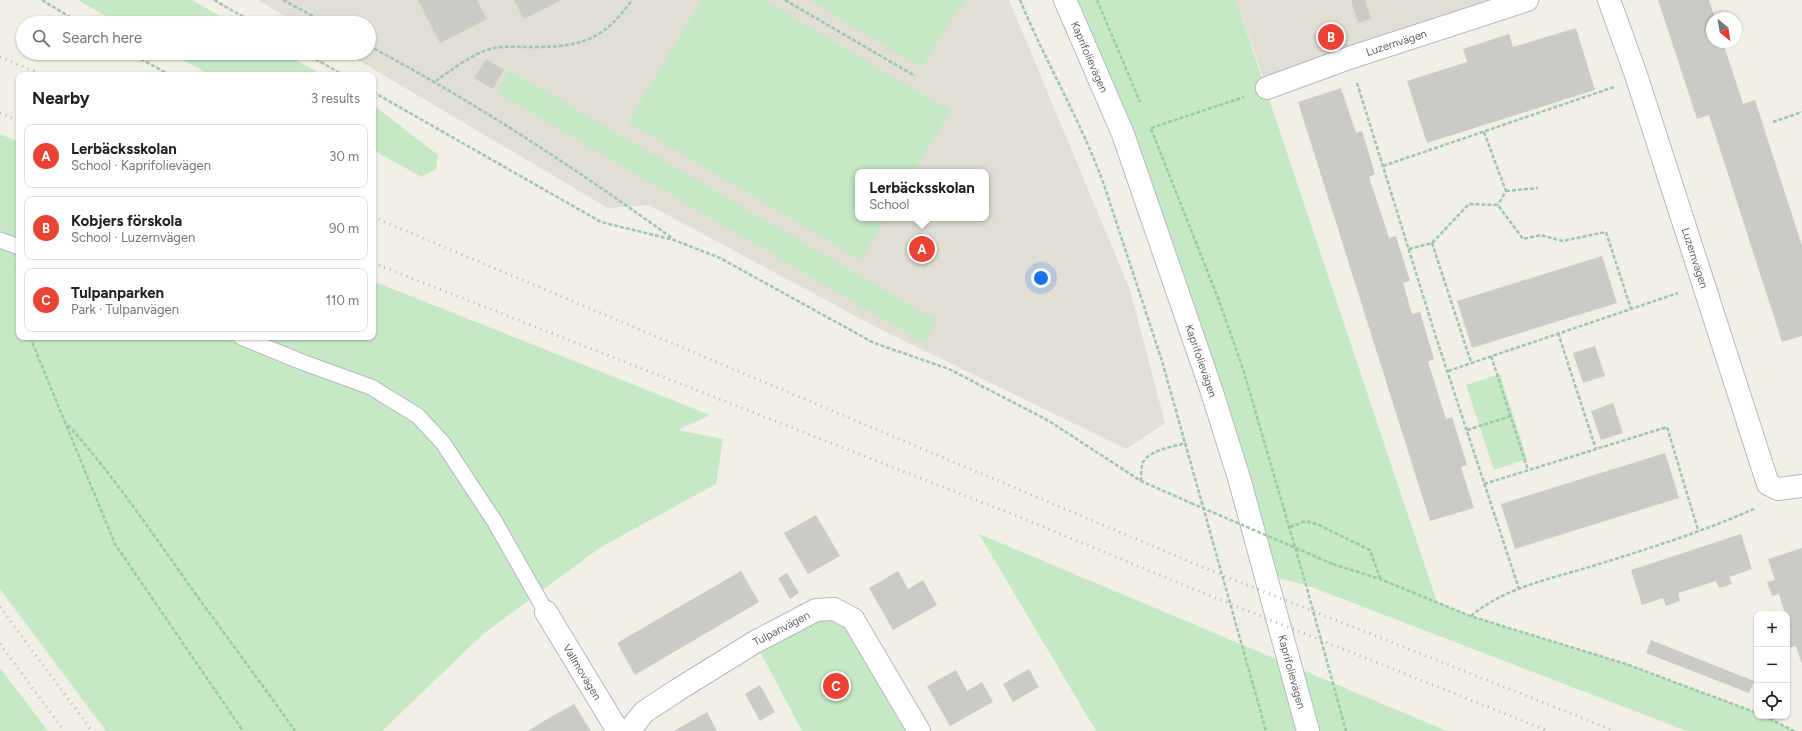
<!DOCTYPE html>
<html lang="en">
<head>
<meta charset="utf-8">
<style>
  body { margin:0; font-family:Figtree,sans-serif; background:#f6f6f6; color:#202124 }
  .controls { position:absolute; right:12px; bottom:12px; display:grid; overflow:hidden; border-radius:8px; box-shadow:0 1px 3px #0004 }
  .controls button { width:36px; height:36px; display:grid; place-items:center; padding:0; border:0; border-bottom:1px solid #e0e0e0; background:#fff; color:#202124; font:20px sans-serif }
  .compass { position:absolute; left:1706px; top:12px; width:36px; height:36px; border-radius:50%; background:#fff; box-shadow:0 1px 3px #0004; rotate:150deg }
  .you { position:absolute; left:1041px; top:278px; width:14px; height:14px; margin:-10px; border:3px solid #fff; border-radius:50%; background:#1a73e8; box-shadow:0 0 0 6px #1a73e833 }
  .badge { display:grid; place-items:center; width:26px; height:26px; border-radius:50%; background:#ea4335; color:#fff; font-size:13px; font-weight:700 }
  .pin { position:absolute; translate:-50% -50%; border:2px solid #fff; box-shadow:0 1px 4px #0006 }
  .popup { position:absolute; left:855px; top:169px; width:134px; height:52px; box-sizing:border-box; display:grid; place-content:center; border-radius:8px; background:#fff; filter:drop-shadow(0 1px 3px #0005); font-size:13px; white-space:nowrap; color:#757577 }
  .popup b { font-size:15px; color:#202124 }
  .popup::after { content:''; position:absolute; left:50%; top:100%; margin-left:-8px; border:8px solid transparent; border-top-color:#fff }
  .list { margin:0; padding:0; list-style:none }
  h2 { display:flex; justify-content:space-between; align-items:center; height:52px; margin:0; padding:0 16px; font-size:17px }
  h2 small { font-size:13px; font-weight:400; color:#757577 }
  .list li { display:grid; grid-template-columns:26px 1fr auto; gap:12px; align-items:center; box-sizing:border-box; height:64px; margin:0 8px 8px; padding:0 8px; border:1px solid #e0e0e0; border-radius:8px }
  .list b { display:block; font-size:15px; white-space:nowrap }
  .list p { margin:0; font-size:13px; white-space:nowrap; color:#757577 }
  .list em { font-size:13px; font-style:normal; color:#757577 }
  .icon { flex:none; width:22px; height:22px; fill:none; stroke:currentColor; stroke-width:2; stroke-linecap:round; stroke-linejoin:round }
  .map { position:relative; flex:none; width:1802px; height:731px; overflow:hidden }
  .search { position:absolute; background:#fff; box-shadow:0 1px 3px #0004; left:16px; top:16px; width:360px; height:44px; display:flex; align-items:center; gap:10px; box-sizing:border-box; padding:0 14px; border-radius:22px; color:#757577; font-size:15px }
  .panel { position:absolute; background:#fff; box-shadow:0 1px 3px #0004; left:16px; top:72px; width:360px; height:268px; border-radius:8px }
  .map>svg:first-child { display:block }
  .education { fill:#e1ded6; fill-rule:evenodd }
  .green { fill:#c5e8c5 }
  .building { fill:#cccac5 }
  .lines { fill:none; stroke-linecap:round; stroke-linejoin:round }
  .service-casing { stroke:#b5b8bc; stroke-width:17 }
  .minor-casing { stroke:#b5b8bc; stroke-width:24 }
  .secondary-casing { stroke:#b6babf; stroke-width:24 }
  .path { stroke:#9cc7a9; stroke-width:2.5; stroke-dasharray:4 2; stroke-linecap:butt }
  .service { stroke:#fff; stroke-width:15 }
  .minor { stroke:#fff; stroke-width:22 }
  .secondary { stroke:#fff; stroke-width:22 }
  .rail { stroke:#b6b7b8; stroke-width:3; stroke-dasharray:1 5; stroke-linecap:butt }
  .path-bridge { stroke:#9cc7a9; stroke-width:2.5; stroke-dasharray:4 2; stroke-linecap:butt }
  .labels { text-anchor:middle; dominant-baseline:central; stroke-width:3; stroke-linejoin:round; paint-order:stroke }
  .street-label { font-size:11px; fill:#5f6368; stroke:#fff }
</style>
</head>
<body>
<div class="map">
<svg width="1802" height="731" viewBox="0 0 1802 731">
  <rect width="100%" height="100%" fill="#f1efe8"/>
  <g class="education">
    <path d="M258,0H1009L1130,290L1165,423L1126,449L878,328L649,205L608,208L346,53H369V23H296ZM858,172H986V218H858Z"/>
    <polygon points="1236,0 1527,0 1267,88"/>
  </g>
  <g class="green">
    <polygon points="78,0 192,0 232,23 118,23"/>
    <polygon points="702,0 765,0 950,111 914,172 858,172 858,218 886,218 861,260 628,122"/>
    <polygon points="810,0 964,0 921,68"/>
    <polygon points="1065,0 1236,0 1437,602 1470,616 1626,664 1757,713 1757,716 1764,716 1794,731 1687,731 1306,585 1265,575"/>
    <polygon points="171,53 284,53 322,75 210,75"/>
    <polygon points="509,70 937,321 924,343 496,92"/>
    <polygon points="373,105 438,155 436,169 422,177 373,150"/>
    <polygon points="0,134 19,142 19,337 373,337 373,281 710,415 678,430 723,439 716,484 601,547 483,634 382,731 106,731 0,589"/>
    <polygon points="1500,374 1527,459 1494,470 1466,385"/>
    <polygon points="979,534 1447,731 1096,731"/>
    <polygon points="834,609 919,731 802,731 755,642"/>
    <polygon points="0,668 48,731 0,731"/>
  </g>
  <g class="building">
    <polygon points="418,0 477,0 487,19 440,43"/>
    <polygon points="514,0 561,0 524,19"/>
    <polygon points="1351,0 1365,0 1371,19 1358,23"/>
    <polygon points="1658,0 1709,0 1715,18 1712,18 1712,42 1723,42 1743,104 1755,100 1802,246 1802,336 1782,342 1709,115 1697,119"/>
    <polygon points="1576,28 1595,90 1427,143 1407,81 1467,62 1463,49 1509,34 1513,47"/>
    <polygon points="486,59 504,70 493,89 474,78"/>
    <polygon points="1341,88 1356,133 1362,131 1368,151 1375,174 1369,177 1389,238 1396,236 1410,281 1403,283 1412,314 1420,312 1434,359 1428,362 1446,419 1452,417 1467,465 1461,467 1474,508 1430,521 1298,102"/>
    <polygon points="1602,256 1617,303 1472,348 1457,301"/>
    <polygon points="1595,346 1605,376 1583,383 1573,353"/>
    <polygon points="1613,403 1623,433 1601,440 1591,411"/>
    <polygon points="1665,453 1679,498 1515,549 1501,504"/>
    <polygon points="816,515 840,556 808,574 784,533"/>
    <polygon points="1741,534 1752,569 1729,577 1732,584 1719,588 1716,581 1678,593 1680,601 1666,606 1663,598 1642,605 1631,570"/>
    <polygon points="1802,548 1802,665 1796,646 1788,648 1787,634 1791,633 1787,614 1785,614 1779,594 1772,596 1767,582 1775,580 1768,559"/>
    <polygon points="741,571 759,602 635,675 617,643"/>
    <polygon points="898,571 908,589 923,580 937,605 893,630 869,588"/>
    <polygon points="787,573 799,593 790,599 778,578"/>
    <polygon points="1651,640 1754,681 1749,693 1646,653"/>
    <polygon points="1029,669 1039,687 1013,702 1003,684"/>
    <polygon points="956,670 967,691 982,682 993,702 950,726 927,686"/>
    <polygon points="760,685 775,712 760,721 745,694"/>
    <polygon points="574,704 591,731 528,731 544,721"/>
    <polygon points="707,712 717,731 674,731"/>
  </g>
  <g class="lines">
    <defs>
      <g id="service">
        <polyline points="0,240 19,247"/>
        <polyline points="241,337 302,362 371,387 418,416 443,443 495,522 546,612"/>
      </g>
      <g id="minor">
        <path id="s1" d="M1609,0L1636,75L1768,484L1778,489L1802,486"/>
        <path id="s2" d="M1267,88L1349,58L1527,0"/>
        <path id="s3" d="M546,612L618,731"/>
        <path id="s4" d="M629,731L644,712L679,689L755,642L816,610L834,609L853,619L919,731"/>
      </g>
      <g id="secondary">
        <path id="s5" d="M1065,0L1123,134L1211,389L1239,478L1308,731"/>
      </g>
    </defs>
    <use href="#service" class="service-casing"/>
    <use href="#minor" class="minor-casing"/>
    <use href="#secondary" class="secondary-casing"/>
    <g class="path">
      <polyline points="42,0 80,23"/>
      <polyline points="214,0 254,23"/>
      <polyline points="283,0 326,23"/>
      <polyline points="785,0 915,76"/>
      <path d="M1020,0C1046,63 1081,121 1104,185L1162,361L1266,731"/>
      <polyline points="1097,0 1140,102"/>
      <path d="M369,46C475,102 575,168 672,238"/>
      <polyline points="130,53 170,75"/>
      <polyline points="305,53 343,75"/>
      <path d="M436,81C451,70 475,52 494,48C506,46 518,47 530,47C580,47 602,42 632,0"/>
      <polyline points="1357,83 1435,334 1519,589"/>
      <polyline points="373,92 601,222 674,240 720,258 874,343 949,369 1049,421 1141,481 1191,503"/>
      <polyline points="1773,122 1802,112"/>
      <polyline points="1151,128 1244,97"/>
      <polyline points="1151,129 1218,298 1243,369 1306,585 1346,731"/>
      <polyline points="1484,132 1506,191 1498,205"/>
      <polyline points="1383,166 1614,87"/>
      <polyline points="1506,191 1538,188"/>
      <polyline points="1432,243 1471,362"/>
      <polyline points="1409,249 1432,243 1469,204 1498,205 1523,239 1541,235 1562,241 1606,232 1631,309"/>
      <polyline points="17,268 19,284"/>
      <polyline points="1558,333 1596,449"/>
      <polyline points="30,337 115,544 243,731"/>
      <polyline points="1491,356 1528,470"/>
      <polyline points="1448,371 1678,293"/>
      <path d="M68,425C114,476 152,533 192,589C226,636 261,683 295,731"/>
      <polyline points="1467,430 1511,416"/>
      <path d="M1141,481C1141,475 1141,467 1143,462C1151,449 1173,447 1186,443"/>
      <polyline points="1484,484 1667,427 1698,530"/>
      <polyline points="1290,527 1306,521 1319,525 1370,550 1380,578"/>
      <polyline points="1333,564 1380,579 1470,616 1626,664 1757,713"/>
      <path d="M1471,616C1505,587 1554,578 1596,565C1650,548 1705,531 1756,508"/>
      <polyline points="1764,716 1794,731"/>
    </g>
    <use href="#service" class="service"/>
    <use href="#minor" class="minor"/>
    <use href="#secondary" class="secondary"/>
    <g class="rail">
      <polyline points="0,57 43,75"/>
      <polyline points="0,113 19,121"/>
      <polyline points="373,217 1212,571 1615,731"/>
      <polyline points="373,263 1017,516 1203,593 1548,731"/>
      <polyline points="0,607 92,731"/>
      <polyline points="0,644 64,731"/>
    </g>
    <polyline class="path-bridge" points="1191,503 1333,564"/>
  </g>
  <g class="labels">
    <g class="street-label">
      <text stroke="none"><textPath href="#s2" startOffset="137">Luzernvägen</textPath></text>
      <text stroke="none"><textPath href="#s5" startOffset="62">Kaprifolievägen</textPath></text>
      <text stroke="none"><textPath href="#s1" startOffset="272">Luzernvägen</textPath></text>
      <text stroke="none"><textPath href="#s5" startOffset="386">Kaprifolievägen</textPath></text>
      <text stroke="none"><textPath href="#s4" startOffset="185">Tulpanvägen</textPath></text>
      <text stroke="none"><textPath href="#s5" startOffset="710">Kaprifolievägen</textPath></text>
      <text stroke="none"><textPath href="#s3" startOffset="70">Vallmovägen</textPath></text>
    </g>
  </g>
</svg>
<div class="controls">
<button>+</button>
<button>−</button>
<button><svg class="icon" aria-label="locate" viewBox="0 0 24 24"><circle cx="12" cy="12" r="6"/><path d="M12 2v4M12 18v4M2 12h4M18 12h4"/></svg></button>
</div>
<svg class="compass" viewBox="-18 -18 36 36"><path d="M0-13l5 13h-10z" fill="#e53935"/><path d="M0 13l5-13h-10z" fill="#757577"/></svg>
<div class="you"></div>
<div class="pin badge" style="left:922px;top:249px">A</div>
<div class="popup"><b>Lerbäcksskolan</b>School</div>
<div class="pin badge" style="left:1331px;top:37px">B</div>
<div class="pin badge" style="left:836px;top:686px">C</div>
<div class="search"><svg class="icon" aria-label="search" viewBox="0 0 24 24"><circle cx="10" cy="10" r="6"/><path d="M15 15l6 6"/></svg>Search here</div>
<section class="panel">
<h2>Nearby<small>3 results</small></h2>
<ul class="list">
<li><span class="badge">A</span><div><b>Lerbäcksskolan</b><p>School · Kaprifolievägen</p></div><em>30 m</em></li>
<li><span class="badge">B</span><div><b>Kobjers förskola</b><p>School · Luzernvägen</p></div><em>90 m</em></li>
<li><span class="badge">C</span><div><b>Tulpanparken</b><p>Park · Tulpanvägen</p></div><em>110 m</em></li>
</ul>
</section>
</div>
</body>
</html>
